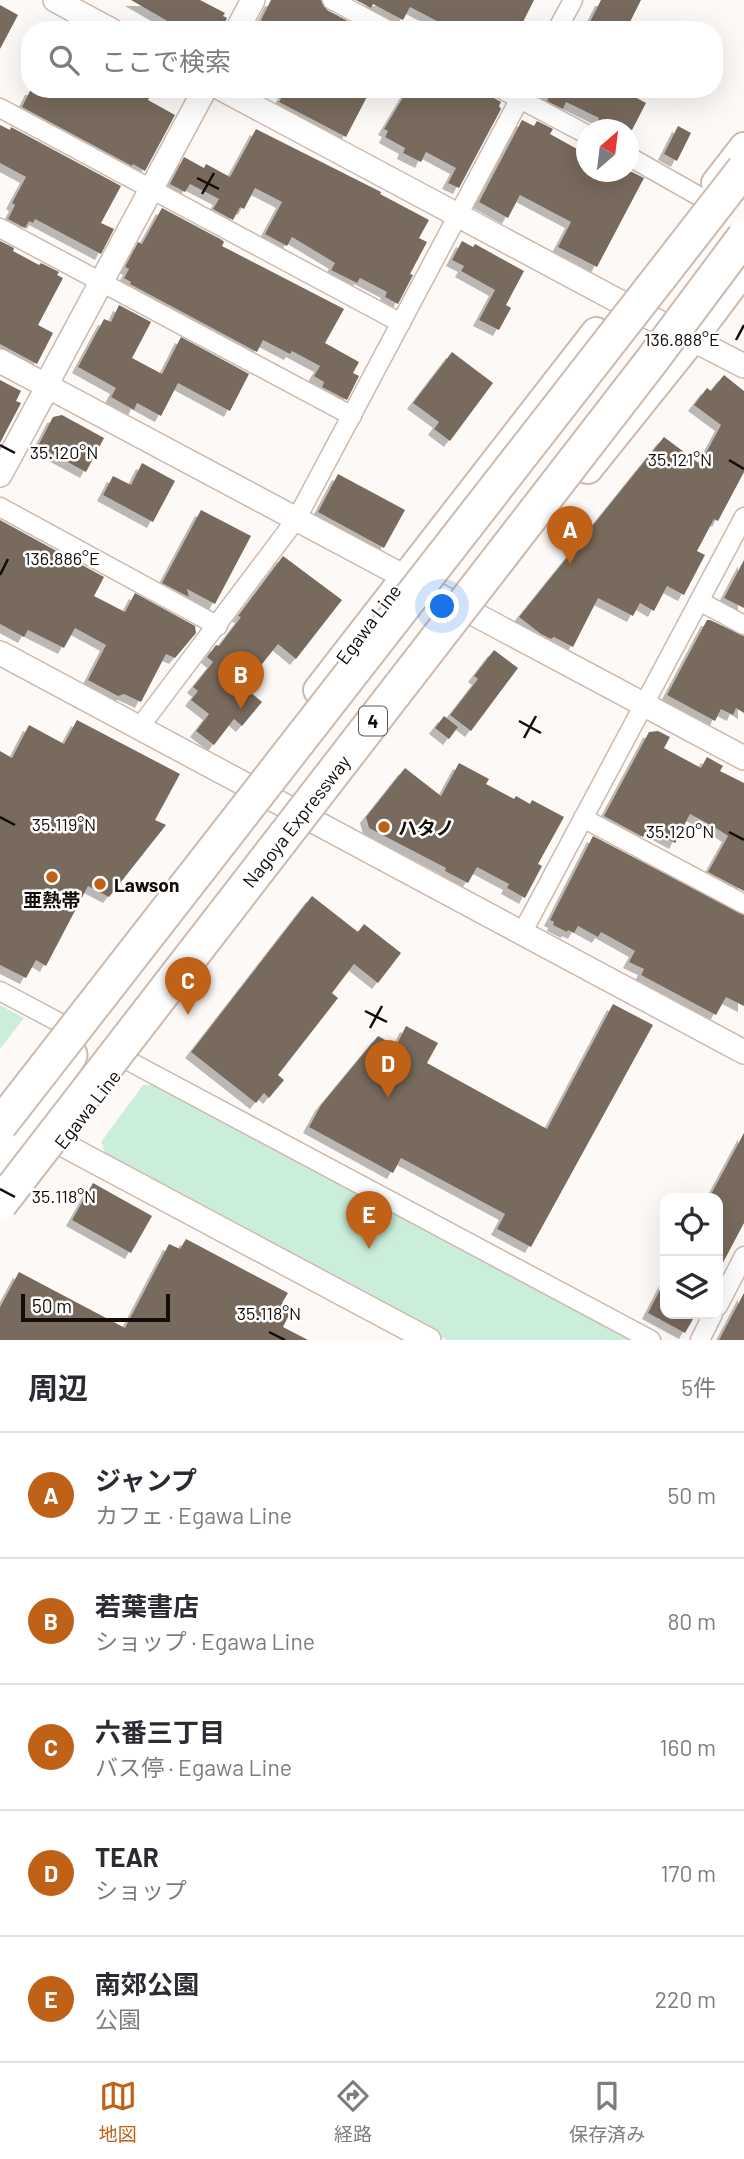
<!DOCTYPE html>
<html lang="ja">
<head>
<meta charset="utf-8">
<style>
  body { margin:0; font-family:Barlow,"Noto Sans JP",sans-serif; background:#f7f7f7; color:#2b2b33 }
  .controls { position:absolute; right:21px; bottom:21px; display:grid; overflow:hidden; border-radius:14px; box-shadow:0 7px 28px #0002 }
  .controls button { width:63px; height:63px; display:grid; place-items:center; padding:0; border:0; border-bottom:2px solid #e1e1e2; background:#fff; color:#2b2b33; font:35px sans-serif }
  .compass { position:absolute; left:576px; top:119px; width:63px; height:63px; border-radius:50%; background:#fff; box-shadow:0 7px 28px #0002; rotate:28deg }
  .scale { position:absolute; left:21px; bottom:18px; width:149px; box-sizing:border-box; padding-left:7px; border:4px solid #130c08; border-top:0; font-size:19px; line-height:24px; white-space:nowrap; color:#130c08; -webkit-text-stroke:5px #fff; paint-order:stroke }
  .you { position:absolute; left:443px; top:607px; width:24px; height:24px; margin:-18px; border:5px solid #fff; border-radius:50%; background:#1a73e8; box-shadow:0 0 0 10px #1a73e833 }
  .badge { display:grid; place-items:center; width:46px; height:46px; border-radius:50%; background:#bf6116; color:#fff; font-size:23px; font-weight:700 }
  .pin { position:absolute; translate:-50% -58px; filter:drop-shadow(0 2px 4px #0008) }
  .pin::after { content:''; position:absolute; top:37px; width:24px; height:21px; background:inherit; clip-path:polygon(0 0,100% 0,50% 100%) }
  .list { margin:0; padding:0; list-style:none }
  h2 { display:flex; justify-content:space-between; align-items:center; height:91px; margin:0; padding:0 28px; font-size:30px }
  h2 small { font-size:23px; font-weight:400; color:#7c7c81 }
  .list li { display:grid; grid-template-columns:46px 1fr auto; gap:21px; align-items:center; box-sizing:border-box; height:126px; padding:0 28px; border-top:2px solid #e1e1e2 }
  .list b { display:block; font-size:26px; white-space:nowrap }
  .list p { margin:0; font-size:23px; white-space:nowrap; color:#7c7c81 }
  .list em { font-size:23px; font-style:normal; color:#7c7c81 }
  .icon { flex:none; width:38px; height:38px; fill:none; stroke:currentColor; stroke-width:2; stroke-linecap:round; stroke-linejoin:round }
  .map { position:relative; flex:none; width:744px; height:1340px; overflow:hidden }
  .search { position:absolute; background:#fff; box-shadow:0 7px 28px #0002; left:21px; right:21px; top:21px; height:77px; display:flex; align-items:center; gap:18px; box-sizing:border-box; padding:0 24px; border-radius:28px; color:#7c7c81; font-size:26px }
  .sheet { height:721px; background:#fff }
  nav { display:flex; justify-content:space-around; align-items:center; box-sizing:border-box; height:98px; border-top:2px solid #e1e1e2; background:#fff; font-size:19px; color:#7c7c81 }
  nav a { display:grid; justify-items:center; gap:4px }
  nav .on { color:#bf6116 }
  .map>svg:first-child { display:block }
  .green { fill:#cbeeda }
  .building { fill:#786a5b; filter:url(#shadow) }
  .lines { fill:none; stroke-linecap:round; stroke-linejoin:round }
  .minor-casing { stroke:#ceb9ad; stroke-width:21 }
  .tertiary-casing { stroke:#ceb9ad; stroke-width:26 }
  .primary-casing { stroke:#ceb9ad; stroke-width:32 }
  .motorway-casing { stroke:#ceb9ad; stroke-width:37 }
  .minor { stroke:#fff; stroke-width:18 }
  .tertiary { stroke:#fff; stroke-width:23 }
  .primary { stroke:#fff; stroke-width:28 }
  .motorway { stroke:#fff; stroke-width:33 }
  .motorway-bridge-casing { stroke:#ceb9ad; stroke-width:37; stroke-linecap:butt }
  .motorway-bridge { stroke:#fff; stroke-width:33 }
  .ticks { fill:none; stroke:#130c08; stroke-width:2.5 }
  .poi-dot { fill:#bf6116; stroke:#fff; stroke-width:2.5 }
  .labels { text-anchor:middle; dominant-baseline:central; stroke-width:5; stroke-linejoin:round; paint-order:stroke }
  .shield { fill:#fff; stroke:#5a5552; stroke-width:2 }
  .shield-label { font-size:18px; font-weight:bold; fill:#130c08 }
  .street-label { font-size:19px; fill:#130c08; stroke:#fff }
  .poi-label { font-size:19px; font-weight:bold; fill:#130c08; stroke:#fff; text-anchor:start }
  .ticks-label { font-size:18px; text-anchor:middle; fill:#130c08; stroke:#fff; stroke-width:5; stroke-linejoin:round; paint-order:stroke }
</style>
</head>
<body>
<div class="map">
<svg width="744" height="1340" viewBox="0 0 744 1340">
  <defs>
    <filter id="shadow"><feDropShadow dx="-6" dy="6" stdDeviation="0" flood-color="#0004"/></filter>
  </defs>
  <rect width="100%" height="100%" fill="#fdf9f6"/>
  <g class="green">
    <polygon points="0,1005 24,1018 0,1049"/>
    <polygon points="143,1085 154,1085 631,1340 447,1340 107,1158 101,1142"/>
  </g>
  <g class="building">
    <polygon points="131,0 200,0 225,13 223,16 227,18 221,30 183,30"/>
    <polygon points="271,0 321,0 327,10 361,28 279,30 261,20"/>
    <polygon points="356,0 534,0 519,30 454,30 410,7 403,20 373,4 371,8"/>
    <polygon points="601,0 641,0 626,30 586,30"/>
    <polygon points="0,5 18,15 0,49"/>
    <polygon points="31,89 142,89 151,94 148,100 175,115 145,171 133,164 132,166 22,107"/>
    <polygon points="286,89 371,89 346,137 279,102"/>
    <polygon points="408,89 478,89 501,102 499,106 501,109 459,188 448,183 456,168 426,152 421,162 403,153 405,148 385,137 388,131 384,129"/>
    <polygon points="539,89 620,89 646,103 632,130 607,130 596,124 599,118 566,102 563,109 547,101 550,95"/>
    <polygon points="522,120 534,126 537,121 553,129 550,134 586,154 586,172 632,172 644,178 597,267 558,247 571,222 520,195 508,218 479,202"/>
    <polygon points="0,125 10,130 11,127 121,186 101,223 114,229 101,254 35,219 33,223 29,221 25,228 8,219 15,205 12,203 26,177 0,163"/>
    <polygon points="678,126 691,133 677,161 664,154"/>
    <polygon points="256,129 381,192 380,194 429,220 419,238 427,242 410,274 413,275 398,304 385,297 387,292 360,278 357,283 331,270 335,263 292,237 287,246 265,234 282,202 255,188 244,209 240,207 233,220 213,209 219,199 190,184 185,192 170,184 184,157 204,168 206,164 230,177"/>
    <polygon points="162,208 222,240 224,242 222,246 344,309 325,343 359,362 353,373 359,376 347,400 322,387 324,382 314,376 320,366 292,351 290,354 263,340 257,352 130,284 131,282 124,278 129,269 125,267 138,242 142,244"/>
    <polygon points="0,241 14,248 13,251 39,265 41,263 59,272 57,275 63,278 38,325 53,333 37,364 0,344"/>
    <polygon points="462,241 473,247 475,244 524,271 506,305 511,308 499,330 479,320 495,290 461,271 464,266 452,260"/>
    <polygon points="119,305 151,322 132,358 162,374 181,337 249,374 230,411 178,383 161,416 137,403 134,410 111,397 116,388 78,367 104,319 111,322"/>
    <polygon points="452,352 493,383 450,441 434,429 439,422 413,403"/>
    <polygon points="724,375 744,391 744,472 718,521 714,519 697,551 705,555 684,595 667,586 654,611 640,603 633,616 598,598 573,647 554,637 551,639 541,634 519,617 664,437 700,464 721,425 694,405 707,388 711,391"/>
    <polygon points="0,380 21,391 16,401 21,403 0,443"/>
    <polygon points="62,415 104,438 86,472 38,446 53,417"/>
    <polygon points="142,463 175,481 153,522 103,495 113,476 131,485"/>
    <polygon points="338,474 405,510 384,548 318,512"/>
    <polygon points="201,510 251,536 215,604 187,589 189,597 162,583"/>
    <polygon points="0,520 104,577 94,596 125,612 135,593 195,626 196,633 175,658 166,654 141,702 124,694 118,696 88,680 106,645 75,628 64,648 28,630 24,637 0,624"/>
    <polygon points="283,556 342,600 296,659 278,644 254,674 261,679 250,692 262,702 242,726 234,719 214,745 196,731 209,714 191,700 198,691 193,687 213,662 207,657 216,645 219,646 241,617 238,616"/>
    <polygon points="744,560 744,608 724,598"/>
    <polygon points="707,620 710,620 744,636 744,713 736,708 733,715 721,709 715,721 667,695"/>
    <polygon points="494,650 518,668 471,731 450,715 478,679 474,676"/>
    <polygon points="444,716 458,727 449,739 435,728"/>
    <polygon points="77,720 180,774 155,820 166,825 109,897 88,886 46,966 36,960 26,978 0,965 0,751 12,758 29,725 64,744"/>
    <polygon points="658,731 670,737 664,748 701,768 707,757 723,766 720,771 744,783 744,891 708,872 728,836 716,828 690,814 675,843 648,828 643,837 604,816 649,732"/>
    <polygon points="459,763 489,779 486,784 514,799 516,796 530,804 532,800 564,817 538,864 542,866 525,898 507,888 509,884 477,867 468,883 445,871 446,868 369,828 366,817 405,768 441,796"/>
    <polygon points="593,836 744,915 744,1006 726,997 716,1015 641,975 644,969 629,962 635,951 601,932 598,937 578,926 574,933 568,930 567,932 553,925 554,922 550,920"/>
    <polygon points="312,896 358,932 364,924 401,953 378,983 354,964 332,993 338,998 278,1075 284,1080 269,1098 264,1093 256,1103 191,1052"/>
    <polygon points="613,1004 653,1025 531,1247 497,1229 505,1214 401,1158 393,1173 309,1127 321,1105 378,1036 396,1046 406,1026 438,1043 427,1063 547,1129"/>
    <polygon points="744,1133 744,1223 718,1272 718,1198 709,1198"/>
    <polygon points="93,1183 152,1216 131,1253 72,1220"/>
    <polygon points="186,1239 288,1293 282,1303 292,1309 283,1327 308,1340 0,1340 0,1307 19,1272 125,1328 169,1244 180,1249"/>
    <polygon points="665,1280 665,1314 696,1314 685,1333 648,1313"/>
    <polygon points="744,1293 744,1340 719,1340"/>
  </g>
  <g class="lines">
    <defs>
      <g id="minor">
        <polyline points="332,0 388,30"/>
        <polyline points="557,30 573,0"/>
        <polyline points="501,89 586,134"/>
        <polyline points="0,108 401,323"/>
        <polyline points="628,156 704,199"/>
        <polyline points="0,228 352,416"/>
        <polyline points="0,507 218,626"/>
        <polyline points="699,601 744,625"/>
        <polyline points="139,728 297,518 525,89"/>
        <polyline points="583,818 744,904"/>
        <polyline points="522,933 744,517"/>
        <polyline points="0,991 64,1025"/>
        <polyline points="125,1059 651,1340"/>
        <polyline points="718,1306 744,1256"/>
        <polyline points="700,1340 713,1314"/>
      </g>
      <g id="tertiary">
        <polyline points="55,0 111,30"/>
        <polyline points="237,30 253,0"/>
        <polyline points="222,89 620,302 744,366"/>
        <polyline points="0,361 744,758"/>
        <polyline points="46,385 205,89"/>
        <polyline points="0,475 48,386"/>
        <polyline points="0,653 744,1052"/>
        <polyline points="60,1143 429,1340"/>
      </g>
      <g id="primary">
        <polyline points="716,183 744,147"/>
        <polyline points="588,469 693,338 744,270"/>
        <polyline points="318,690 596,332"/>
      </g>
      <polyline id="motorway" points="0,1164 70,1055"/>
    </defs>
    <use href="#minor" class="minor-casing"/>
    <use href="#tertiary" class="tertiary-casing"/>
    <use href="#primary" class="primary-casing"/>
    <use href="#motorway" class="motorway-casing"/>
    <use href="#minor" class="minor"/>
    <use href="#tertiary" class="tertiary"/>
    <use href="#primary" class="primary"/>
    <use href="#motorway" class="motorway"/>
    <defs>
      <g id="motorway-bridge">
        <polyline points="0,1125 744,169"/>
        <polyline points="0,1204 653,359 744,237"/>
      </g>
    </defs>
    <use href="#motorway-bridge" class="motorway-bridge-casing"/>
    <use href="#motorway-bridge" class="motorway-bridge"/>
  </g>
  <path class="ticks" d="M197,178L219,189M202,194L214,173M736,340L744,325M0,445L15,453M729,460L744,469M0,575L8,559M519,721L541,733M524,738L536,716M0,817L15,825M729,832L744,840M365,1011L387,1022M370,1028L382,1006M0,1189L15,1197M269,1332L285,1340"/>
  <g class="poi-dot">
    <circle cx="384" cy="827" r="7"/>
    <circle cx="52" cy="877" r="7"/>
    <circle cx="100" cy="884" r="7"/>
  </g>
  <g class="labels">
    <rect class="shield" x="359" y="706.5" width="28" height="29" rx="5"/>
    <g class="shield-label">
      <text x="373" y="721">4</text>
    </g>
    <g class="street-label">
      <text transform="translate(368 624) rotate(-53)">Egawa Line</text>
      <text transform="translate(296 821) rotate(-52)">Nagoya Expressway</text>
      <text transform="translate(87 1109) rotate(-52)">Egawa Line</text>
    </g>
    <g class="poi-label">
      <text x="398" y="827">ハタノ</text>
      <text x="114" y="884">Lawson</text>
      <text x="52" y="899" text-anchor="middle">亜熱帯</text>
    </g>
  </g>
  <g class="ticks-label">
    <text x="682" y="346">136.888°E</text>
    <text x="64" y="459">35.120°N</text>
    <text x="680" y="466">35.121°N</text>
    <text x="62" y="565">136.886°E</text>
    <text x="64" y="831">35.119°N</text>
    <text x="680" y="838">35.120°N</text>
    <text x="64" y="1203">35.118°N</text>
    <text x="269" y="1320">35.118°N</text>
  </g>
</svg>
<div class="controls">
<button><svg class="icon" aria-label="locate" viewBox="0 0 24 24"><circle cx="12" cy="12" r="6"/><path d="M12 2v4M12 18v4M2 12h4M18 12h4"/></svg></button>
<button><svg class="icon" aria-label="layers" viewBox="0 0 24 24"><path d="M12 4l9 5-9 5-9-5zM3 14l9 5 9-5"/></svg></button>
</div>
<svg class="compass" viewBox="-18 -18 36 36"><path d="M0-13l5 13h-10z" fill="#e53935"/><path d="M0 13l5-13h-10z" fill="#7c7c81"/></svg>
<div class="scale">50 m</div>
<div class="you"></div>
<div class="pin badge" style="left:570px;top:564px">A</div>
<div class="pin badge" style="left:241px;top:709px">B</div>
<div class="pin badge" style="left:188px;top:1015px">C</div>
<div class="pin badge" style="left:388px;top:1098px">D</div>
<div class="pin badge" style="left:369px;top:1249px">E</div>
<div class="search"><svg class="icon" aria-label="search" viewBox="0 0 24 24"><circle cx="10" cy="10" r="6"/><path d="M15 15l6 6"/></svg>ここで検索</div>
</div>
<section class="sheet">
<h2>周辺<small>5件</small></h2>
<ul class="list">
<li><span class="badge">A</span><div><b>ジャンプ</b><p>カフェ · Egawa Line</p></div><em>50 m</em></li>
<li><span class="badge">B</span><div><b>若葉書店</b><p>ショップ · Egawa Line</p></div><em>80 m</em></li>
<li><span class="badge">C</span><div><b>六番三丁目</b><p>バス停 · Egawa Line</p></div><em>160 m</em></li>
<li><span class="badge">D</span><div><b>TEAR</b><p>ショップ</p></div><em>170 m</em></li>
<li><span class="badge">E</span><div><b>南郊公園</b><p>公園</p></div><em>220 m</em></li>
</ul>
</section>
<nav>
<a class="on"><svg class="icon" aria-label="map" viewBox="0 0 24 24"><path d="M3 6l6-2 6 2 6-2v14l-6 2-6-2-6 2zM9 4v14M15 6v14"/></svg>地図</a>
<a><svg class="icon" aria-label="directions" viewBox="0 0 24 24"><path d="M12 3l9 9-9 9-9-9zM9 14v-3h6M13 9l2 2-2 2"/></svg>経路</a>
<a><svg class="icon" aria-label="saved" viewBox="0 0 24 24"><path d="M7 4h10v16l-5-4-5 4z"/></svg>保存済み</a>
</nav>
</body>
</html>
